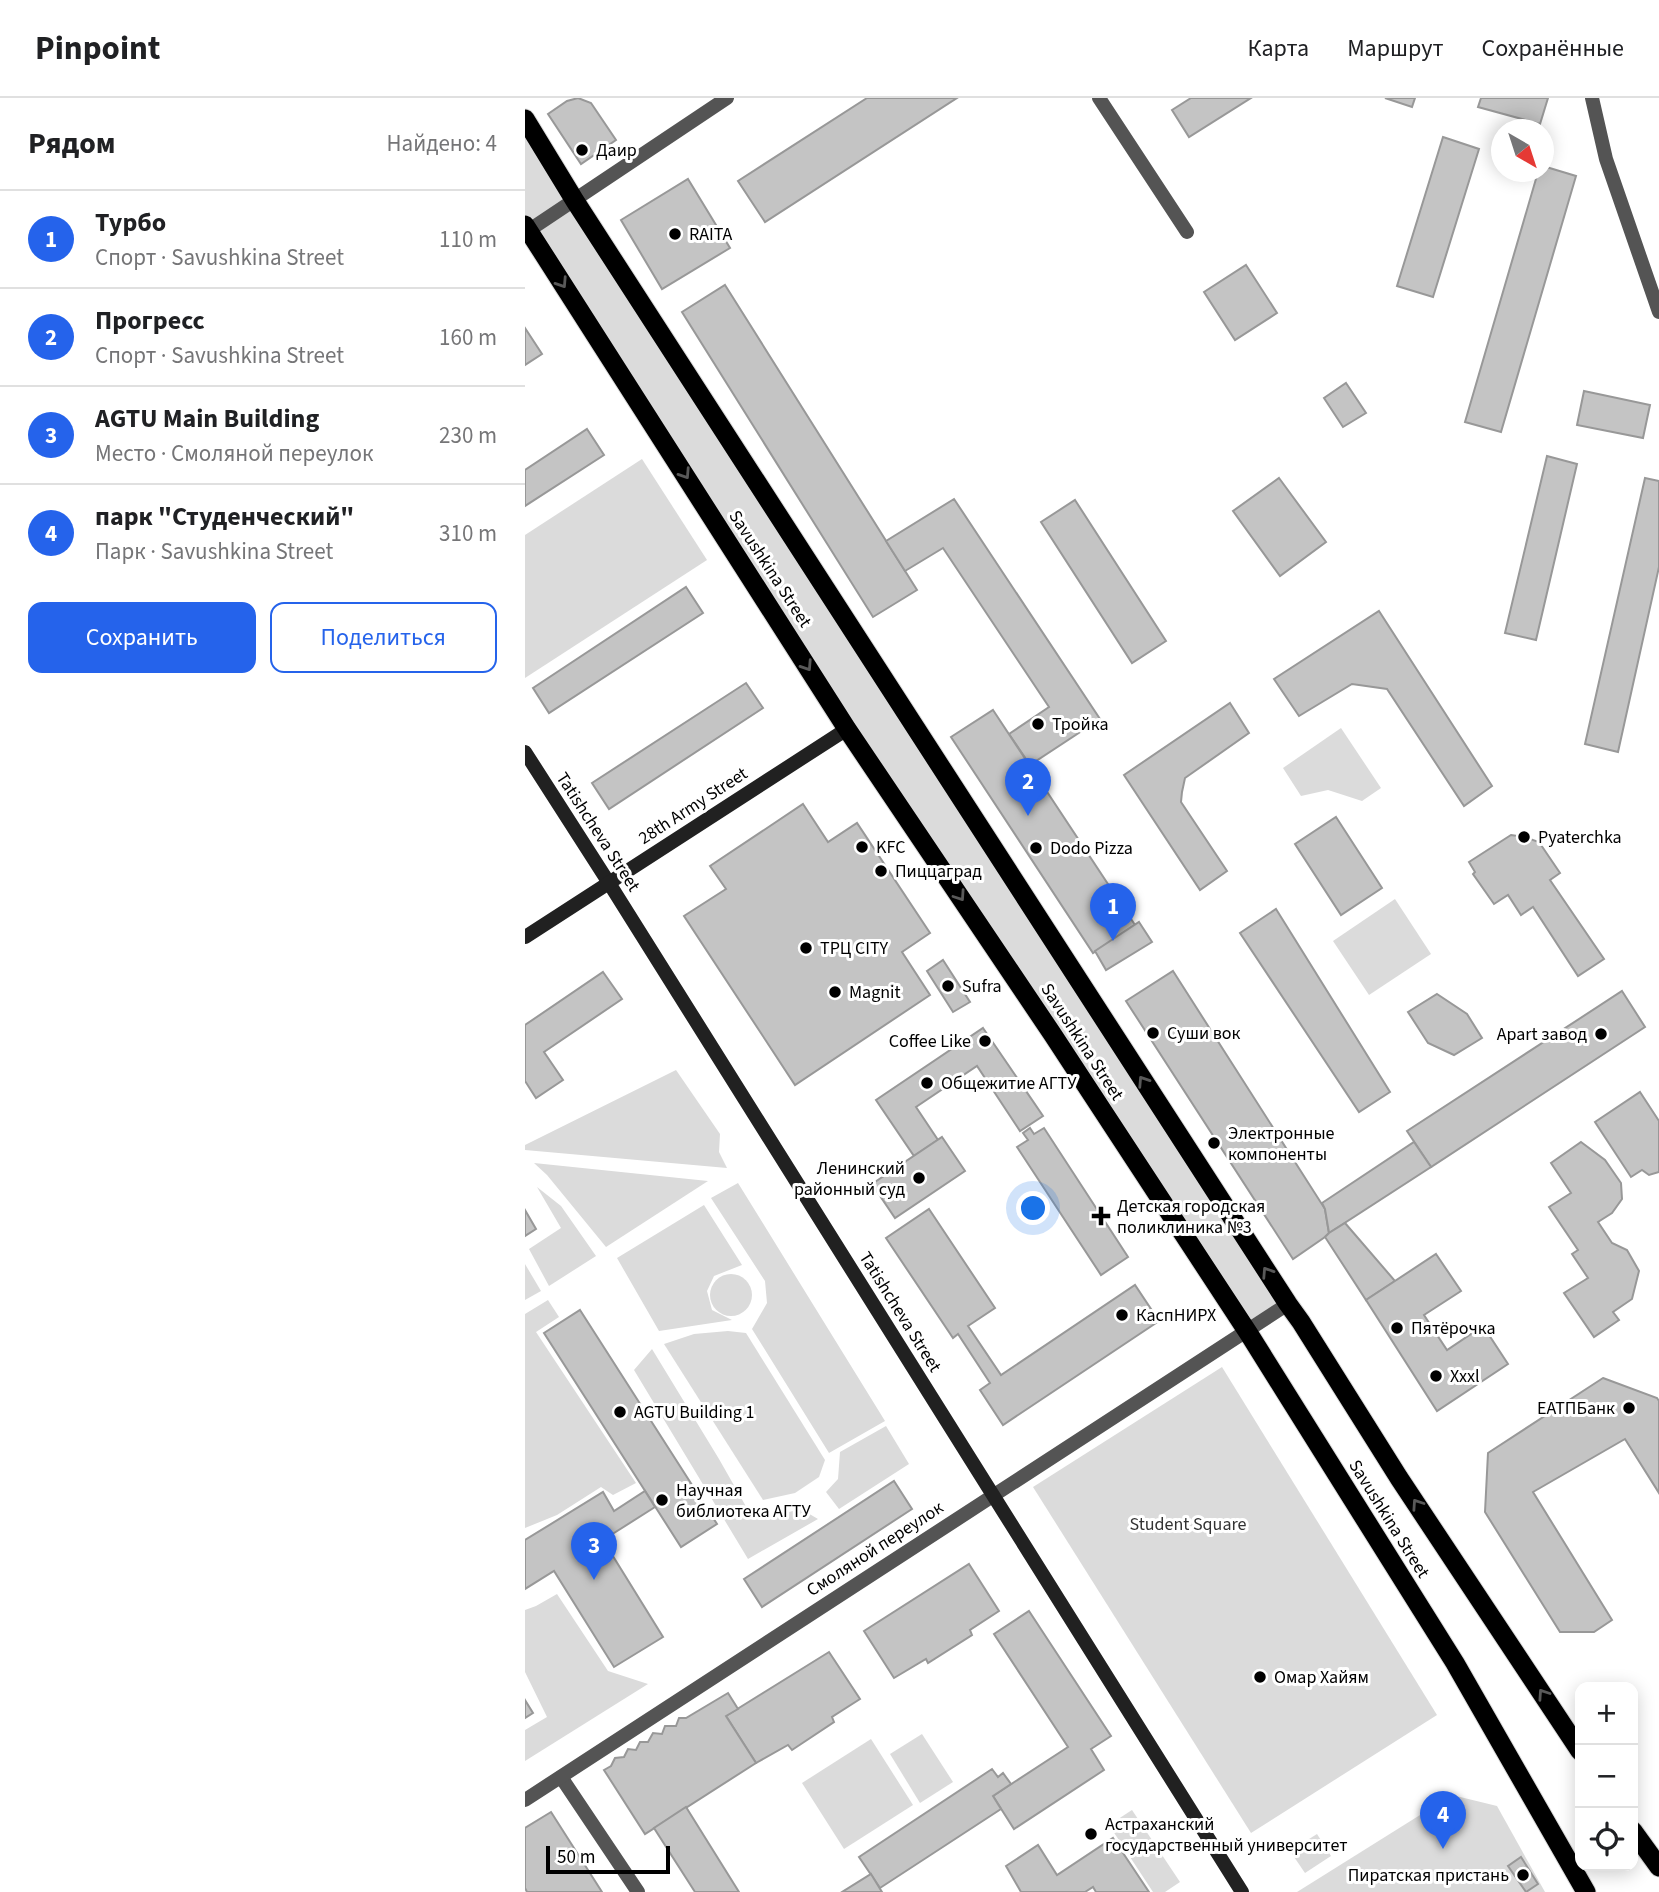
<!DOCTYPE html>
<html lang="ru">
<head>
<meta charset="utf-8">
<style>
  body { margin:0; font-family:"Source Sans 3",sans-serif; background:#f2f2f2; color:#202124 }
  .controls { position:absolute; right:21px; bottom:21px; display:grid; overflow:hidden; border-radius:14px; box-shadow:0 4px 18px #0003 }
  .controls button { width:63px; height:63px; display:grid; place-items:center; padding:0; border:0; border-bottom:2px solid #e0e0e0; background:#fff; color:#202124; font:35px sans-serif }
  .compass { position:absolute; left:966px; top:21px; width:63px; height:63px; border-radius:50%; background:#fff; box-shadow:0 4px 18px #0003; rotate:141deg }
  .scale { position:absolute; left:21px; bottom:18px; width:124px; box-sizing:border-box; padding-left:7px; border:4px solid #000; border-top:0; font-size:19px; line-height:24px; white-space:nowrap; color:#000; -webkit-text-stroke:5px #fff; paint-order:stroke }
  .you { position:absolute; left:509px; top:1111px; width:24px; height:24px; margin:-18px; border:5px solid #fff; border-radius:50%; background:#1a73e8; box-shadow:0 0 0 10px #1a73e833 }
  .badge { display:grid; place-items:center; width:46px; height:46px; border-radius:50%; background:#2563eb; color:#fff; font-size:23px; font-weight:700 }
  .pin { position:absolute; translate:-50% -58px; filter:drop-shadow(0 2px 4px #0008) }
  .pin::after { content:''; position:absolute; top:37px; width:24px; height:21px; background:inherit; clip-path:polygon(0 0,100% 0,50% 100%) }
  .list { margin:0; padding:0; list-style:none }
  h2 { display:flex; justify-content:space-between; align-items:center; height:91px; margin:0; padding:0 28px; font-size:30px }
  h2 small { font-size:23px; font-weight:400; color:#757577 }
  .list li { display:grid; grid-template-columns:46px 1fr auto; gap:21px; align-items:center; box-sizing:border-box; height:98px; padding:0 28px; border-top:2px solid #e0e0e0 }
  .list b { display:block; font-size:26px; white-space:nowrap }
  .list p { margin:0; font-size:23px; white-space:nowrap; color:#757577 }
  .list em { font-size:23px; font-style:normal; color:#757577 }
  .actions { display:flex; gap:14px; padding:21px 28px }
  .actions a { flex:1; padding:16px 0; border:2px solid #2563eb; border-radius:14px; text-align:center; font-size:24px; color:#2563eb }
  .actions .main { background:#2563eb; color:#fff }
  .icon { flex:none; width:38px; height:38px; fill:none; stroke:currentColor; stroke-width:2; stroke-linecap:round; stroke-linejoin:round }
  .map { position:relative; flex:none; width:1134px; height:1794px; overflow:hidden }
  header { display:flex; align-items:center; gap:42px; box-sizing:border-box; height:98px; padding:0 35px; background:#fff; border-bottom:2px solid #e0e0e0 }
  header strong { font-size:33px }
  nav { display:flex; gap:38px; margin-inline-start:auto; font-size:24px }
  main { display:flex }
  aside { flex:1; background:#fff }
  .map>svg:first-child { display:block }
  .green { fill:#dbdbdb }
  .building { fill:#c4c4c4; stroke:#989898; stroke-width:2 }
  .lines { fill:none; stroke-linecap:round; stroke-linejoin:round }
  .trunk-casing { stroke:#dbdbdb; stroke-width:21 }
  .minor { stroke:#545454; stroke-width:14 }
  .tertiary { stroke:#545454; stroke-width:14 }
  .secondary { stroke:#212121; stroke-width:14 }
  .trunk { stroke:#000; stroke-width:19 }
  .oneway { stroke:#595959 }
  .poi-dot { fill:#000; stroke:#fff; stroke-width:2.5 }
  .labels { text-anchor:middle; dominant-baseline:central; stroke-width:6; stroke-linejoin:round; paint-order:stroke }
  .poi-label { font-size:18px; fill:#000; stroke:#fff; text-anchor:start }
  .street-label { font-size:18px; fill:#000; stroke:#fff }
  .park-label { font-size:18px; fill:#323232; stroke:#fff }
</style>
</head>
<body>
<header>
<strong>Pinpoint</strong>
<nav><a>Карта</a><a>Маршрут</a><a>Сохранённые</a></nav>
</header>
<main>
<aside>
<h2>Рядом<small>Найдено: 4</small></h2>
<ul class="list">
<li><span class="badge">1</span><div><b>Турбо</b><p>Спорт · Savushkina Street</p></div><em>110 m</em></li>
<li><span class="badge">2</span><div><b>Прогресс</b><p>Спорт · Savushkina Street</p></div><em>160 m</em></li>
<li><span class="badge">3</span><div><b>AGTU Main Building</b><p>Место · Смоляной переулок</p></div><em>230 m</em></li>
<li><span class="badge">4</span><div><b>парк &quot;Студенческий&quot;</b><p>Парк · Savushkina Street</p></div><em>310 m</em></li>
</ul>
<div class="actions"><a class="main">Сохранить</a><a>Поделиться</a></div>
</aside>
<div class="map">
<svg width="1134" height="1794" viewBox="0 0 1134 1794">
  <rect width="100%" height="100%" fill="#fff"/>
  <g class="green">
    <polygon points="0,22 754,1204 724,1223 0,127"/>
    <polygon points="117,361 182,462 0,580 0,437"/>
    <polygon points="816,630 856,690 837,703 803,692 776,698 758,670"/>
    <polygon points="870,801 906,856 844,897 808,843"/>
    <polygon points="151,972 195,1036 194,1054 202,1070 0,1052 0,1047"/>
    <polygon points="9,1065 183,1083 81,1149 22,1077"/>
    <polygon points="213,1085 360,1323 304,1355 227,1231 242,1205 240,1183 186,1100"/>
    <polygon points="12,1089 36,1108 71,1158 24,1188 4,1151 36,1130"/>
    <polygon points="179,1107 217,1167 189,1178 182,1193 187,1212 207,1222 134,1233 92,1160"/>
    <polygon points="0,1166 16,1193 0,1202"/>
    <circle cx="206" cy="1197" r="21"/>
    <polygon points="23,1202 34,1219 11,1234 111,1385 88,1397 76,1389 32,1417 0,1430 0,1216"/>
    <polygon points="203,1233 221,1235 300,1362 294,1379 270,1395 238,1402 139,1246 169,1236"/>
    <polygon points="127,1251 194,1361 227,1419 240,1420 276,1411 293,1421 223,1461 109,1272"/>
    <polygon points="697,1269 912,1617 726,1735 508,1389"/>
    <polygon points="361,1328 384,1366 314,1411 301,1394 313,1381 315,1354"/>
    <polygon points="32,1496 83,1573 123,1586 0,1663 0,1632 22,1619 0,1574 0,1512 11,1508"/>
    <polygon points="397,1636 428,1684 395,1705 365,1656"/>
    <polygon points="346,1641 388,1707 319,1751 277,1685"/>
    <polygon points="927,1697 972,1708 1020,1794 772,1794"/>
    <polygon points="607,1712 655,1784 640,1794 628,1794 584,1727"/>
    <polygon points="792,1736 806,1758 780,1775 765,1753"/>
  </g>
  <g class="building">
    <polygon points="53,0 66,5 91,42 56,66 23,16 42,3"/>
    <polygon points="342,0 432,0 240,124 213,83"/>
    <polygon points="666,0 726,0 664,39 647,12"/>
    <polygon points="860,0 890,0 887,9"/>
    <polygon points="956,0 1023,0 1015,26 953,9"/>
    <polygon points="918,39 954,51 908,199 872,188"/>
    <polygon points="1018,68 1051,78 976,334 940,324 1013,74 1018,74"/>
    <polygon points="163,81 205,150 137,191 96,122"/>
    <polygon points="721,167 752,215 710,242 679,194"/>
    <polygon points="200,187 392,492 348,519 157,214"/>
    <polygon points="0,230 17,256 0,267"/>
    <polygon points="821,285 841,315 818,329 799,300"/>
    <polygon points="1059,293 1125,307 1118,340 1052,327"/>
    <polygon points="62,331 79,357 0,408 0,372"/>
    <polygon points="1022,358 1052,366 1011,542 980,535"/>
    <polygon points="754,380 801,444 755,478 708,413"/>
    <polygon points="1120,380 1134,383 1134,469 1093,654 1060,646"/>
    <polygon points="429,401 575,621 505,667 484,636 524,609 418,450 380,473 361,443"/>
    <polygon points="550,402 641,543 607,565 516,424"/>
    <polygon points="161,489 178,515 24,615 8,590"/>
    <polygon points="854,513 967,688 939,708 862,591 827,586 774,618 749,581"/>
    <polygon points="221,585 238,610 84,711 67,685"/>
    <polygon points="705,605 724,635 660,680 657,694 656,704 702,773 675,792 599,677"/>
    <polygon points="468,612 610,827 568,855 426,639"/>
    <polygon points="278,706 303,744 332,725 405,835 377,854 405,897 270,987 159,818 201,791 185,768"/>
    <polygon points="811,719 857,790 816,817 770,746"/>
    <polygon points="986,737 999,739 1014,744 1035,775 1025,782 1079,861 1053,878 1008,809 996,817 983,797 969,806 948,776 950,774 944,764"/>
    <polygon points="751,811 865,994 834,1014 715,835"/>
    <polygon points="614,824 627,844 581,872 570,853"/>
    <polygon points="418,862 445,904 428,914 402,873"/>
    <polygon points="648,873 800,1111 804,1135 800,1139 768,1161 601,903"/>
    <polygon points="78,874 97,901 19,954 38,982 11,1000 0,983 0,927"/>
    <polygon points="1097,893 1120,929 906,1069 882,1033"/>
    <polygon points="912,896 942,916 957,940 929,957 903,945 883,914"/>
    <polygon points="458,930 518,1018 495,1033 452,968 391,1009 413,1042 389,1058 351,1002"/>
    <polygon points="1115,994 1134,1023 1134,1074 1124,1077 1117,1072 1106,1079 1070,1024"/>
    <polygon points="505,1030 509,1036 519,1030 603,1159 576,1177 492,1049 503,1042 498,1035"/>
    <polygon points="417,1039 440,1073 370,1120 347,1086"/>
    <polygon points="889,1044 906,1069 804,1135 800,1111 797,1105"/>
    <polygon points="1056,1044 1080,1062 1096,1085 1097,1101 1087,1115 1073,1124 1087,1145 1102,1152 1114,1173 1107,1201 1088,1214 1094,1222 1069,1239 1039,1195 1063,1180 1047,1156 1053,1152 1024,1109 1046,1095 1026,1065"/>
    <polygon points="404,1111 470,1210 443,1228 476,1277 610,1187 634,1223 478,1327 455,1292 465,1285 433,1236 428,1240 361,1140"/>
    <polygon points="0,1112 11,1131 0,1138"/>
    <polygon points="820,1125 870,1183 841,1202 800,1139 804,1135"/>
    <polygon points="911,1156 936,1193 899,1217 922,1252 958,1228 983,1266 912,1313 841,1202"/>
    <polygon points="55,1212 192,1426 156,1449 19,1235"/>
    <polygon points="1078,1280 1132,1300 1134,1303 1134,1395 1100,1341 1008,1394 1087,1522 1069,1534 1035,1534 960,1414 963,1355"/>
    <polygon points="369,1383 387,1411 237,1509 219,1481"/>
    <polygon points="120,1393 130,1409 78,1442 138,1539 89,1569 29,1473 0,1491 0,1442 78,1394 89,1413"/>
    <polygon points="444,1466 474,1513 445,1532 447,1537 403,1565 401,1561 369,1580 339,1533"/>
    <polygon points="504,1513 586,1638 566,1651 579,1672 489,1731 468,1698 543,1649 469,1536"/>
    <polygon points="304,1554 335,1601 307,1619 309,1624 267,1652 263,1647 231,1665 201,1618"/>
    <polygon points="203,1595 213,1611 201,1618 231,1665 120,1736 79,1672 86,1668 90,1660 99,1659 103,1651 111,1652 115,1644 123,1644 128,1635 137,1636 140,1628 151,1628 154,1620 161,1620"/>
    <polygon points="0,1602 8,1615 0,1620"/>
    <polygon points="467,1671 473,1679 478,1675 486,1686 468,1698 476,1711 355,1790 334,1759"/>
    <polygon points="161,1709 214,1794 170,1794 129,1730"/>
    <polygon points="26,1714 77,1794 2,1794 0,1790 0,1730"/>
    <polygon points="588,1740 624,1794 571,1794 568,1789 560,1794 496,1794 481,1768 513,1747 532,1777"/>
    <polygon points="996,1759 1013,1786 1001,1794 983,1768"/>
    <polygon points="346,1776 357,1794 317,1794"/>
  </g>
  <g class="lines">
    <defs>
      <g id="trunk">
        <polyline points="0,21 50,103 763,1206 776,1224 874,1380 1055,1653"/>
        <polyline points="0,127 322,631 528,937 724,1236 930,1565 1061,1794"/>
        <polyline points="1108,1733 1134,1769"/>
      </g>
    </defs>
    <use href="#trunk" class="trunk-casing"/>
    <g class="minor">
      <polyline points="574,0 662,134"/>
      <polyline points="3,133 202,0"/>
      <polyline points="36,1679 113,1794"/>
      <polyline points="0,1702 763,1206"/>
    </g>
    <polyline class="tertiary" points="1067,0 1081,61 1134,214"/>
    <g class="secondary">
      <polyline points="0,654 84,785 717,1794"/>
      <polyline points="0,839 322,631"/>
    </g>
    <use href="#trunk" class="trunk"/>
  </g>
  <defs><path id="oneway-chevron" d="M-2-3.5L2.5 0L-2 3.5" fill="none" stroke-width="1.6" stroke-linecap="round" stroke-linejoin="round" transform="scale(1.75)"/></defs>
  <g class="oneway">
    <use href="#oneway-chevron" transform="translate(37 185) rotate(57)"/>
    <use href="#oneway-chevron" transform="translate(160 376) rotate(57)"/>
    <use href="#oneway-chevron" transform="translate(282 568) rotate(57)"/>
    <use href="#oneway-chevron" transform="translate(435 798) rotate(56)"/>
    <use href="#oneway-chevron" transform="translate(618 983) rotate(-123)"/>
    <use href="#oneway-chevron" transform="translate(742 1174) rotate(-123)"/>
    <use href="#oneway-chevron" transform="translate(892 1406) rotate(-124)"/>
    <use href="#oneway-chevron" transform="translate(1018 1596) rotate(-124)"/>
  </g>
  <g class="poi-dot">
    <circle cx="57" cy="52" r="7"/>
    <circle cx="150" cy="136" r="7"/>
    <circle cx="513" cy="626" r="7"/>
    <circle cx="999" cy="739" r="7"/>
    <circle cx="337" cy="749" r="7"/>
    <circle cx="511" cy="750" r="7"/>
    <circle cx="356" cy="773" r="7"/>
    <circle cx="281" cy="850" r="7"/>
    <circle cx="423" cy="888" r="7"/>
    <circle cx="310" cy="894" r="7"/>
    <circle cx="628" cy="935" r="7"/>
    <circle cx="1076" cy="936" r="7"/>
    <circle cx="460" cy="943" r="7"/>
    <circle cx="402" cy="985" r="7"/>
    <circle cx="689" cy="1045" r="7"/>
    <circle cx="394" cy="1080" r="7"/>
    <path d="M572.5 1107.5h7v7h7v7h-7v7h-7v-7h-7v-7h7z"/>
    <circle cx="597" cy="1217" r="7"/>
    <circle cx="872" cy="1230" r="7"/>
    <circle cx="911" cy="1278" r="7"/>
    <circle cx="1104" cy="1310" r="7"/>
    <circle cx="95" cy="1314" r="7"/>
    <circle cx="137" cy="1402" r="7"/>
    <circle cx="735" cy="1579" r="7"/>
    <circle cx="566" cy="1736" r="7"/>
    <circle cx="998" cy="1777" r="7"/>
  </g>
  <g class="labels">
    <g class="poi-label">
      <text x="71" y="52">Даир</text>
      <text x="164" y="136">RAITA</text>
      <text x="527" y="626">Тройка</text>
      <text x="1013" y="739">Pyaterchka</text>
      <text x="351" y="749">KFC</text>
      <text x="525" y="750">Dodo Pizza</text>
      <text x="370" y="773">Пиццаград</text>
      <text x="295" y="850">ТРЦ CITY</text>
      <text x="437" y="888">Sufra</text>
      <text x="324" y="894">Magnit</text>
      <text x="642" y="935">Суши вок</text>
      <text x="1062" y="936" text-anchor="end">Apart завод</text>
      <text x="446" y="943" text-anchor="end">Coffee Like</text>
      <text x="416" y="985">Общежитие АГТУ</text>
      <text x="703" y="1035">Электронные<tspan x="703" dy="21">компоненты</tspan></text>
      <text x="380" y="1070" text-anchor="end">Ленинский<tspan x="380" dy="21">районный суд</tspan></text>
      <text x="592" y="1108">Детская городская<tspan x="592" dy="21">поликлиника №3</tspan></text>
      <text x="611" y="1217">КаспНИРХ</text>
      <text x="886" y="1230">Пятёрочка</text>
      <text x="925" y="1278">Xxxl</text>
      <text x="1090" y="1310" text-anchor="end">ЕАТПБанк</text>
      <text x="109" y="1314">AGTU Building 1</text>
      <text x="151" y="1392">Научная<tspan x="151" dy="21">библиотека АГТУ</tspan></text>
      <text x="749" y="1579">Омар Хайям</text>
      <text x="580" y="1726">Астраханский<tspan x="580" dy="21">государственный университет</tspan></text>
      <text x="984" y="1777" text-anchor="end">Пиратская пристань</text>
    </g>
    <g class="street-label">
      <text transform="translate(245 471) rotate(57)">Savushkina Street</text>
      <text transform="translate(168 708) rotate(-33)">28th Army Street</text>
      <text transform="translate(73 734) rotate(57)">Tatishcheva Street</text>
      <text transform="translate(557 944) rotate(57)">Savushkina Street</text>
      <text transform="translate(375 1214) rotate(58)">Tatishcheva Street</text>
      <text transform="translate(864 1421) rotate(58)">Savushkina Street</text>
      <text transform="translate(350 1451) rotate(-33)">Смоляной переулок</text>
    </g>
    <g class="park-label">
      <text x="663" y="1426">Student Square</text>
    </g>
  </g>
</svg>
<div class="controls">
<button>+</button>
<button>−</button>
<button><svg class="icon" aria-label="locate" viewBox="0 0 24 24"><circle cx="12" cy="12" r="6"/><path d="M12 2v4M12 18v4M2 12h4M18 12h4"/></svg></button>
</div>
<svg class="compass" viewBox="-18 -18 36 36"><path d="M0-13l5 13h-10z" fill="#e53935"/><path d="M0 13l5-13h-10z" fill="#757577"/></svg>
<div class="scale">50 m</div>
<div class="you"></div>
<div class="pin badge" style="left:588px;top:843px">1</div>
<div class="pin badge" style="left:503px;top:718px">2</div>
<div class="pin badge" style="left:69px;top:1482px">3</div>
<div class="pin badge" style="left:918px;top:1751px">4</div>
</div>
</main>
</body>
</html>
